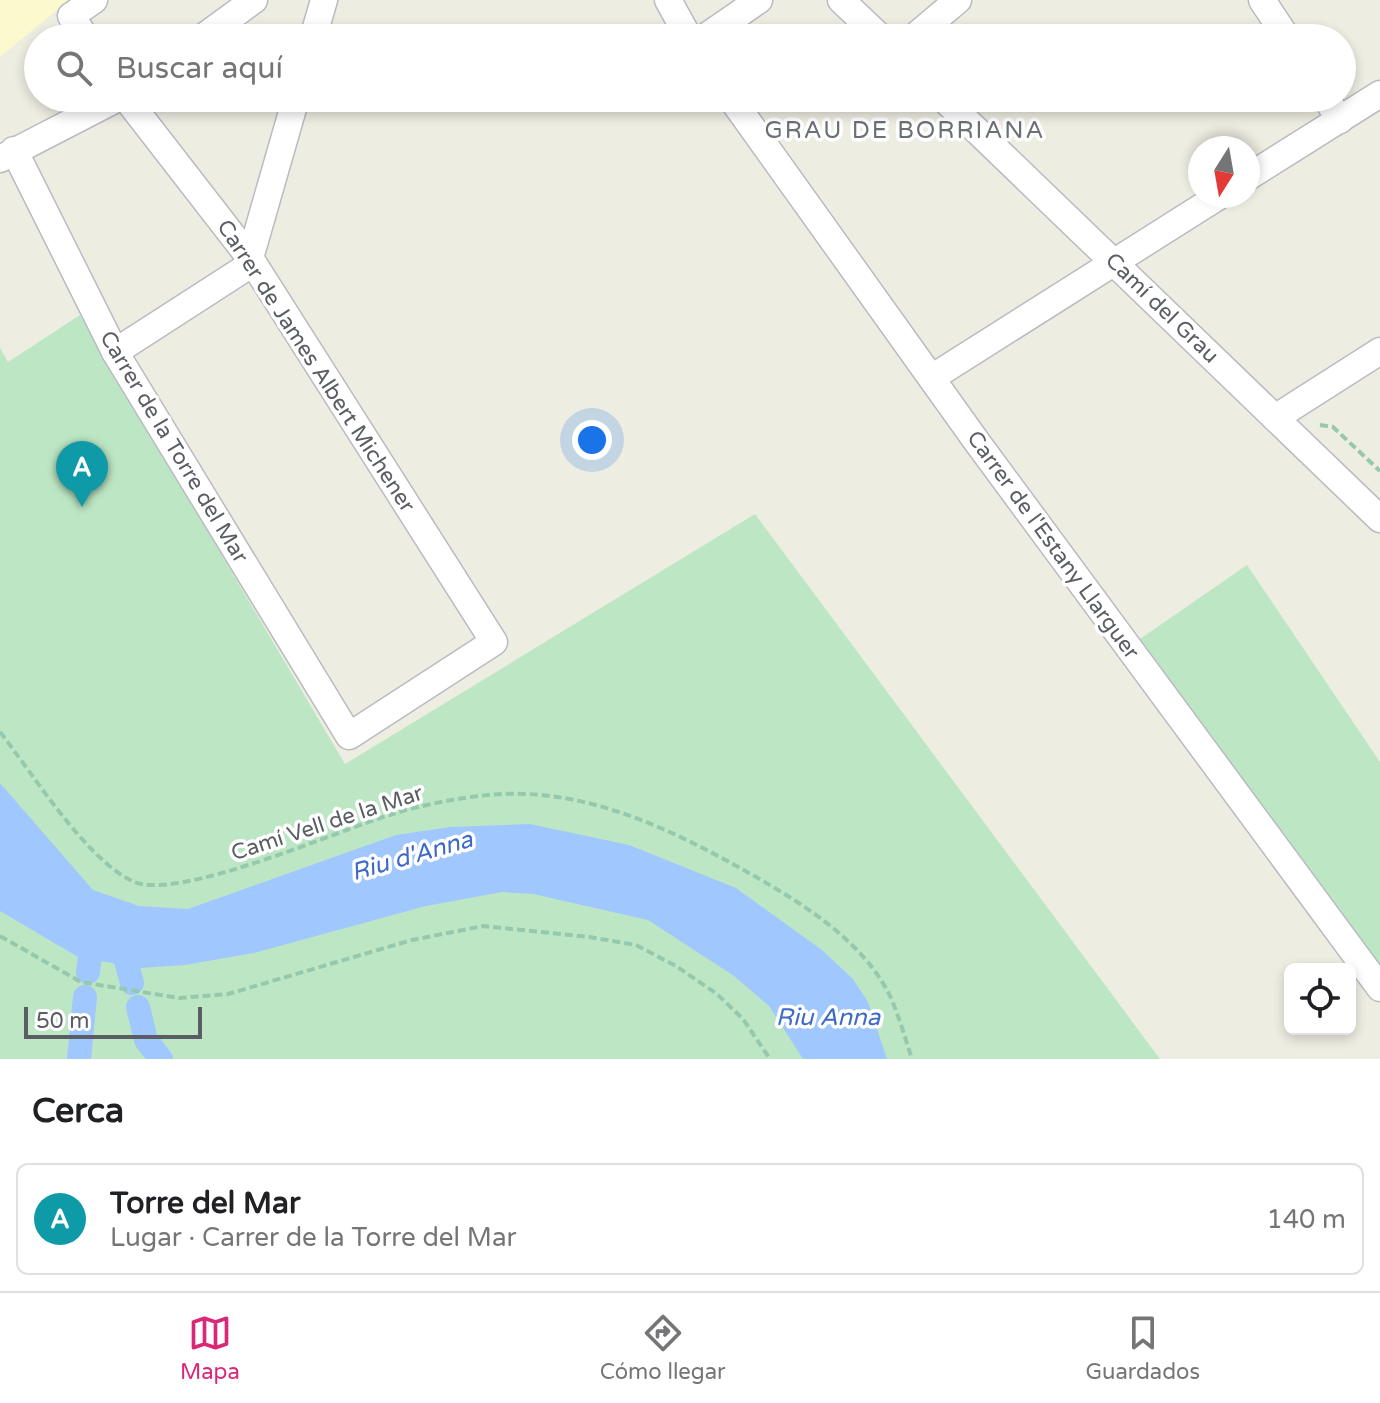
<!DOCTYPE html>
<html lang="es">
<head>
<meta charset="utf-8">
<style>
  body { margin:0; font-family:"Varela Round",sans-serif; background:#f2f2f2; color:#202124 }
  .controls { position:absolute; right:24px; bottom:24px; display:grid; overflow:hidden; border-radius:12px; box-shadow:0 4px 12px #0003 }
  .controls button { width:72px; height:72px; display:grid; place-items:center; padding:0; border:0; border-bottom:2px solid #e0e0e0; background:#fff; color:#202124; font:40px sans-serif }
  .compass { position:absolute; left:1188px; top:136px; width:72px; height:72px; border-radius:50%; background:#fff; box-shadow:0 4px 12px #0003; rotate:191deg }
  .scale { position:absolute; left:24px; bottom:20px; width:178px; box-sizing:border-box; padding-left:8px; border:4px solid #5a5d64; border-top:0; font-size:22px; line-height:28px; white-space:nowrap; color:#5a5d64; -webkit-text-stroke:6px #fff; paint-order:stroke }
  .you { position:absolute; left:592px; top:440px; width:28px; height:28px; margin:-20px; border:6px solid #fff; border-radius:50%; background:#1a73e8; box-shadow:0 0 0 12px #1a73e833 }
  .badge { display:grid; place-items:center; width:52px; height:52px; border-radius:50%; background:#db2777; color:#fff; font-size:26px; font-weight:700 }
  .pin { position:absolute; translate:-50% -66px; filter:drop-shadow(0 2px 4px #0008) }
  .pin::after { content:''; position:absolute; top:42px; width:28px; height:24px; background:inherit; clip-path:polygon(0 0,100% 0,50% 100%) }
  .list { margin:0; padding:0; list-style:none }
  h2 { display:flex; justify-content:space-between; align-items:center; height:104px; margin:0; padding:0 32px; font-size:34px }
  h2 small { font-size:26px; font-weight:400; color:#757577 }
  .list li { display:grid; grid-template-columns:52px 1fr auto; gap:24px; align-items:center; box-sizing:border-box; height:112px; margin:0 16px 16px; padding:0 16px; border:2px solid #e0e0e0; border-radius:12px }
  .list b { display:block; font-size:30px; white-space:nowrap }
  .list p { margin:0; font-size:26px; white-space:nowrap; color:#757577 }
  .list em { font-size:26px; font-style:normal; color:#757577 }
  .icon { flex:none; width:44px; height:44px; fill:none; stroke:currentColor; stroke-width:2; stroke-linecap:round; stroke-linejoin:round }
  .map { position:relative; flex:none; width:1380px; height:1059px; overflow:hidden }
  .search { position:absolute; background:#fff; box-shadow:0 4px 12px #0003; left:24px; right:24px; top:24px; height:88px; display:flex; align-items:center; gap:20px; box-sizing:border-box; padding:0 28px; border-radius:44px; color:#757577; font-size:30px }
  .sheet { height:232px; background:#fff }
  nav { display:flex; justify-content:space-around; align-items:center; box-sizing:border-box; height:112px; border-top:2px solid #e0e0e0; background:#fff; font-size:22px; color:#757577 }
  nav a { display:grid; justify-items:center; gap:4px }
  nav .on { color:#db2777 }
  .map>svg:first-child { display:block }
  .green { fill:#bde7c4 }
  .sand { fill:#fcf9cf }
  .water { fill:#a1c7ff }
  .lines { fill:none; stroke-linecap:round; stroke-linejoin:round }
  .canal { stroke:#a1c7ff; stroke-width:24 }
  .minor-casing { stroke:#babbc2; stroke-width:29 }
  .path { stroke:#95c8ac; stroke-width:4; stroke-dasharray:8 4; stroke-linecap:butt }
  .minor { stroke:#fff; stroke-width:26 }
  .labels { text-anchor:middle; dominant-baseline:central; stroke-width:7; stroke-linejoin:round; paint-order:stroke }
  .street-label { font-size:22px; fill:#5a5d64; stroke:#fff }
  .neighbourhood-label { font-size:24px; letter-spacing:2px; fill:#6b6f76; stroke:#fff }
  .water-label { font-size:24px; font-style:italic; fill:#3d6ac9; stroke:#fff }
</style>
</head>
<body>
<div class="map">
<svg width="1380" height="1059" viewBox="0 0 1380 1059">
  <rect width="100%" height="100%" fill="#eeede2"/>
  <g class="green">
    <polygon points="80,315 345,764 755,514 1160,1059 0,1059 0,348 8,362"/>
    <polygon points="1247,565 1380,762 1380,972 1137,641"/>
  </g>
  <polygon class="sand" points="0,0 69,0 0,57"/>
  <polygon class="water" points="0,783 93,890 139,906 188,909 396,835 450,827 530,824 629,845 736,888 822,950 853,979 868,1002 887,1059 803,1059 769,1006 734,976 648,920 533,894 502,892 426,906 254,953 185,965 140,968 78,957 0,911"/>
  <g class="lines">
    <g class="canal">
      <polyline points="119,935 132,983"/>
      <polyline points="88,972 94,928"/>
      <polyline points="138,1007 146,1040 161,1059"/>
      <polyline points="79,1059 85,997"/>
    </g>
    <defs>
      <g id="minor">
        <polyline points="668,0 689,38"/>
        <polyline points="841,0 881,38"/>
        <polyline points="1262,0 1287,38"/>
        <polyline points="86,38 71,16 94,0"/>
        <polyline points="202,38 254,0"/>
        <polyline points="313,38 324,0"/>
        <polyline points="704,38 759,0"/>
        <polyline points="913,38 958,0"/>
        <polyline points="731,98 977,442 1380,988"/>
        <polyline points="943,98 1380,519"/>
        <polyline points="1326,98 1340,120"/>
        <polyline points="14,150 115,352 349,736 494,642 250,258 126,98"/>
        <polyline points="0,159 118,98"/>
        <polyline points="1248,177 1380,94"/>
        <polyline points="250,258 296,98"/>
        <polyline points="115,352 253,263"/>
        <polyline points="933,377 1219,196"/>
        <polyline points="1275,418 1380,351"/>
      </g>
    </defs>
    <use href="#minor" class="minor-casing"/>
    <g class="path">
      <polyline points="1320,425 1333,427 1380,471"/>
      <path d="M0,732C33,774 85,858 132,881C177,903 340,829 393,814C422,805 457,798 488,795C578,786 663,825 740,868C794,898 862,938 890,996C899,1016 905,1038 912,1059"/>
      <polyline points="0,936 81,982 179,998 228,994 412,940 483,926 589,937 636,945 676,966 717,994 743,1019 770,1059"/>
    </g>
    <use href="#minor" class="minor"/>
  </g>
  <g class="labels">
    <g class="street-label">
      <text transform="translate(1162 308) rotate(44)">Camí del Grau</text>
      <text transform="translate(316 366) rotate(57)">Carrer de James Albert Michener</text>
      <text transform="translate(174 447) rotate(59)">Carrer de la Torre del Mar</text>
      <text transform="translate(1053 545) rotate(54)">Carrer de l'Estany Llarguer</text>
      <text transform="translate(327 823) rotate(-18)">Camí Vell de la Mar</text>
    </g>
    <g class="neighbourhood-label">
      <text x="905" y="130">GRAU DE BORRIANA</text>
    </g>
    <g class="water-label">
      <text transform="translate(412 856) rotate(-16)">Riu d'Anna</text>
      <text x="828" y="1017">Riu Anna</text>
    </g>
  </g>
</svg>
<div class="controls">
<button><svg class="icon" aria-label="locate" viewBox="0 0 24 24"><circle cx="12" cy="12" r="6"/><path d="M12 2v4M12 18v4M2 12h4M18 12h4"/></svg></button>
</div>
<svg class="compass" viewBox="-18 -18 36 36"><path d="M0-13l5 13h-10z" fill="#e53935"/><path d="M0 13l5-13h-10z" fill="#757577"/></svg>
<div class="scale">50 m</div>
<div class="you"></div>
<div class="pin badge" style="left:82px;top:507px;background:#0f9aa8">A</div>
<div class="search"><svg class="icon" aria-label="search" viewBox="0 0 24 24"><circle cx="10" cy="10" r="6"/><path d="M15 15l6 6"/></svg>Buscar aquí</div>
</div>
<section class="sheet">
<h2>Cerca<small></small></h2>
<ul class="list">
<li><span class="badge" style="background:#0f9aa8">A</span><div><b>Torre del Mar</b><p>Lugar · Carrer de la Torre del Mar</p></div><em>140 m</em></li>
</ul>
</section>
<nav>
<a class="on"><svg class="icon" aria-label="map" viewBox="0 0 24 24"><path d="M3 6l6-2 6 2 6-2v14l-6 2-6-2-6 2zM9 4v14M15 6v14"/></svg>Mapa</a>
<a><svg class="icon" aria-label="directions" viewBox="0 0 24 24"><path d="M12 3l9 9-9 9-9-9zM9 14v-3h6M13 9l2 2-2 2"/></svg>Cómo llegar</a>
<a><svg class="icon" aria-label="saved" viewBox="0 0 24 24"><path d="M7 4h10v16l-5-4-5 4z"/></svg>Guardados</a>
</nav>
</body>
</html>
